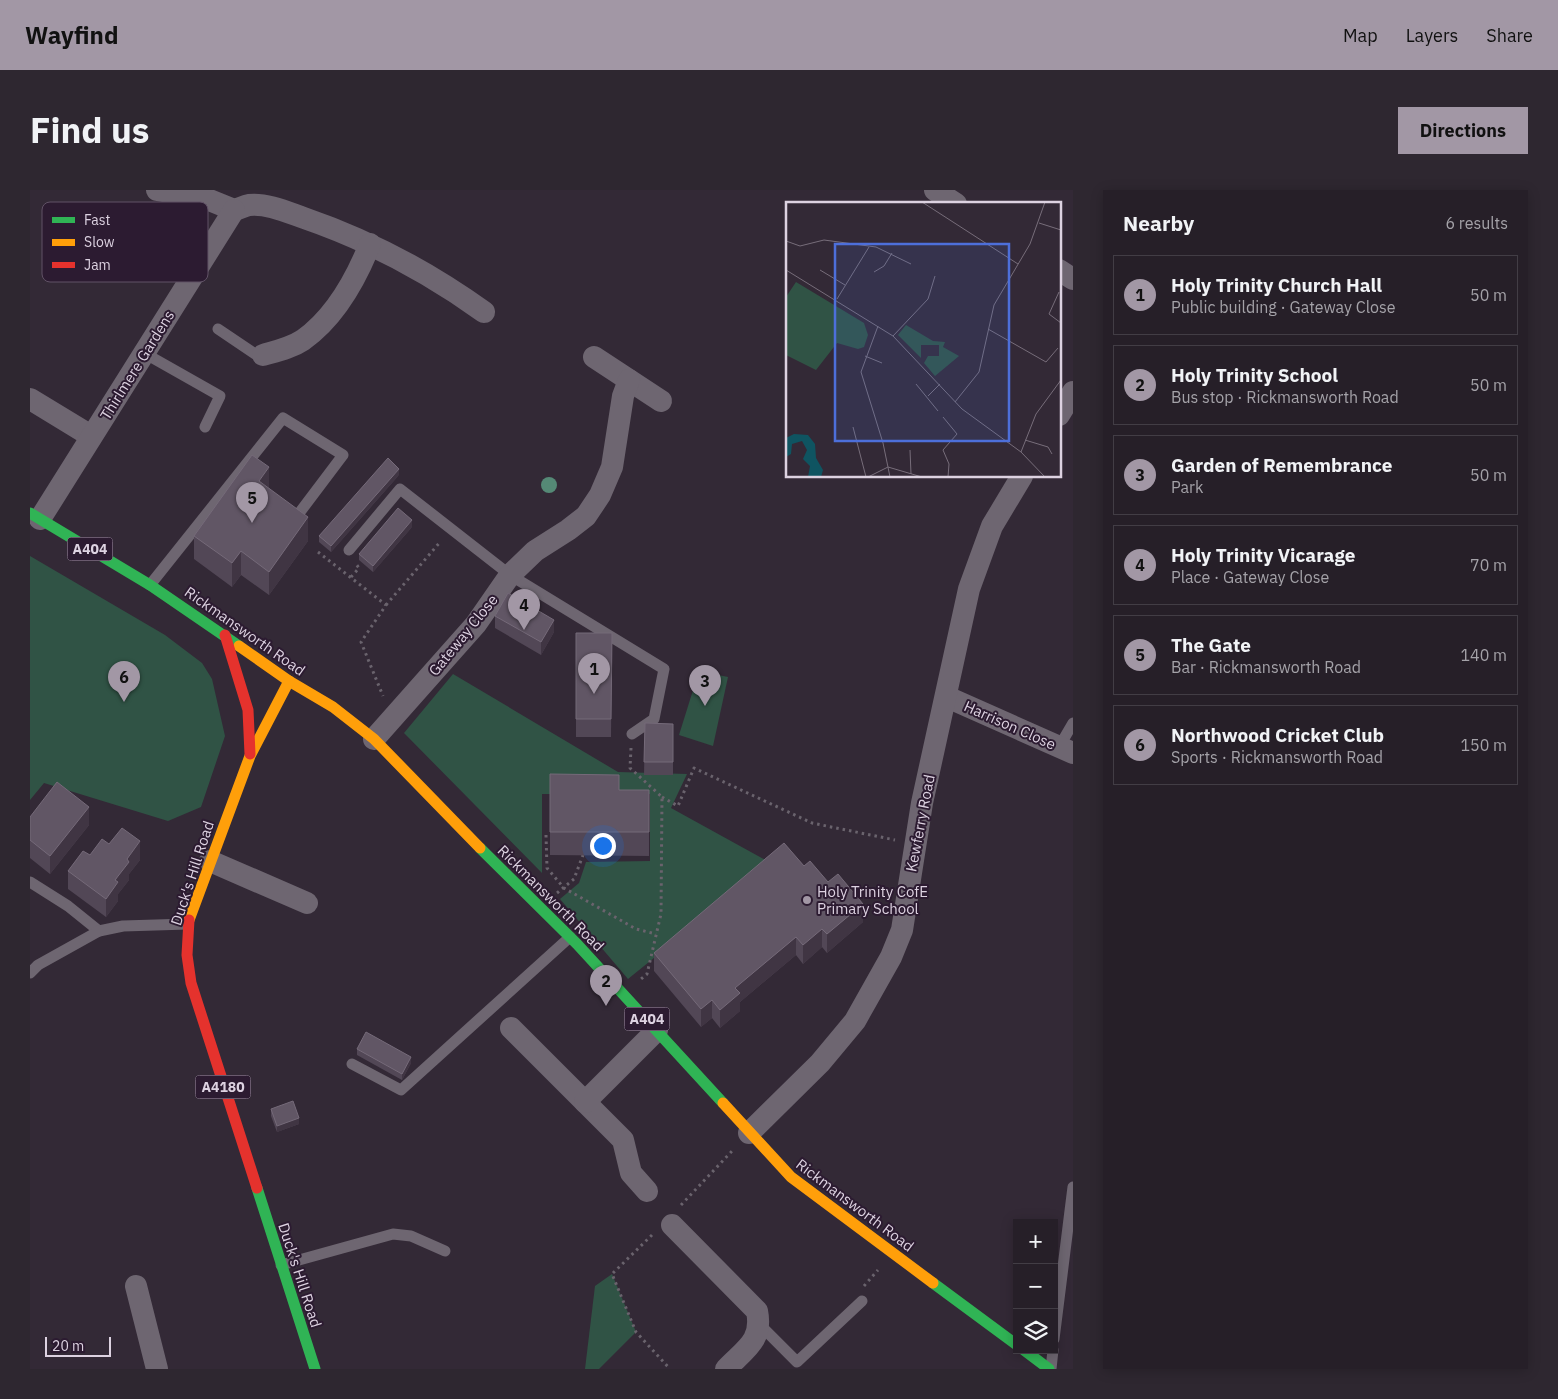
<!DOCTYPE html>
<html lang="en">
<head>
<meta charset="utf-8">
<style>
  body { margin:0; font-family:"IBM Plex Sans",sans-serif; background:#2e2730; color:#f1f3f6 }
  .controls { position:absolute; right:15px; bottom:15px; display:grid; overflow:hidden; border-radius:0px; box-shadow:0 2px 12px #0003 }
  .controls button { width:45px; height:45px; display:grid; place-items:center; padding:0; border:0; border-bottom:1px solid #423d45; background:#261f28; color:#f1f3f6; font:25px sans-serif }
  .scale { position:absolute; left:15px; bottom:12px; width:66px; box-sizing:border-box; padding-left:5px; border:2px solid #ddd2e1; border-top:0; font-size:14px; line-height:18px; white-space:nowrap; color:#ddd2e1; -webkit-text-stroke:4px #2c1b31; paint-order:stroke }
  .you { position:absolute; left:572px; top:655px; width:18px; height:18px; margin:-12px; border:4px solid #fff; border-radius:50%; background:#1a73e8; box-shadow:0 0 0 8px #1a73e833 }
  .badge { display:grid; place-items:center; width:32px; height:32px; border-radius:50%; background:#a297a5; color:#111; font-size:16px; font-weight:700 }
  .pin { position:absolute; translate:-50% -41px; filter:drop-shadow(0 1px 2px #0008) }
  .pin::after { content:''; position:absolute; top:26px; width:18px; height:15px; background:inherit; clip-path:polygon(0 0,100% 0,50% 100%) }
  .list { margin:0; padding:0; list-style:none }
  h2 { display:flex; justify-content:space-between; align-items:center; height:65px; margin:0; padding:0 20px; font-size:21px }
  h2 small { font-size:16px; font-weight:400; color:#a4a2a8 }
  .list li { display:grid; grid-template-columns:32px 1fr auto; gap:15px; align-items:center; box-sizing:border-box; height:80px; margin:0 10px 10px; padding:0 10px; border:1px solid #423d45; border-radius:0px }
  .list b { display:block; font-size:19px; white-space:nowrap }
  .list p { margin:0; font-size:16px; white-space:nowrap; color:#a4a2a8 }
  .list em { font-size:16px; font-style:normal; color:#a4a2a8 }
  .icon { flex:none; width:28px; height:28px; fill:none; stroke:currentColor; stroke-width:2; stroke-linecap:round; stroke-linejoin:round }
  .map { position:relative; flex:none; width:1043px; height:1179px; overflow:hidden; border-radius:0px }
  header { display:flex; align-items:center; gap:30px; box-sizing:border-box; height:70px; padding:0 25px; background:#a297a5; color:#111 }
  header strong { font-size:24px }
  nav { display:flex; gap:28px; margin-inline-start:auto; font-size:18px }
  .intro { display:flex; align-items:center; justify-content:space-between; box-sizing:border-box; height:120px; padding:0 30px }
  h1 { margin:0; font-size:35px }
  .button { padding:12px 22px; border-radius:0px; background:#a297a5; color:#111; font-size:18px; font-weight:700 }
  main { display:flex; gap:30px; padding:0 30px }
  aside { flex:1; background:#261f28; border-radius:0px; box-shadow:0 2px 12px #0003 }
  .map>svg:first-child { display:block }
  .green { fill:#305345 }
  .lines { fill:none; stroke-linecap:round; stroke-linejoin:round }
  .path { stroke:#6a636d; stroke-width:3; stroke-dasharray:2.5 4; stroke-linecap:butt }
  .lane { stroke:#6e6671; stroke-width:11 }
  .street { stroke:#6e6671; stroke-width:22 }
  .fast { stroke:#30b455; stroke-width:11 }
  .slow { stroke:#ff9f0a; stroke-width:11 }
  .jam { stroke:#e5322d; stroke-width:11 }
  .tree { fill:#558976 }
  .wall { fill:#524756 }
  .shaded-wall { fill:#403543 }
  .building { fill:#615665; stroke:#756a79 }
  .poi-dot { fill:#a297a5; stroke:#2c1b31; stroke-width:2 }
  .labels { text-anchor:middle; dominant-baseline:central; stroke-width:4; stroke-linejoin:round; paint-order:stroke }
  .shield { fill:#2c1b31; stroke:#a89bac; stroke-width:1 }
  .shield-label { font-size:14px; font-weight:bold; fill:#ddd2e1 }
  .street-label { font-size:15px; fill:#ddd2e1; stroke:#2c1b31 }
  .poi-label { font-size:15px; fill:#ddd2e1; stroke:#2c1b31; text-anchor:start }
  .inset-road { fill:none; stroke:#776d7a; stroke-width:1 }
  .view { fill:#4d6fda; fill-opacity:0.15; stroke:#4d6fda; stroke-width:2.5 }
  .inset-edge { fill:none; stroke:#ddd2e1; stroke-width:2.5 }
  .key { fill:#2c1b31; stroke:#615266; stroke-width:1 }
  .key-label { font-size:14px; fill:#ddd2e1 }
</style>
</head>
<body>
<header>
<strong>Wayfind</strong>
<nav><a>Map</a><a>Layers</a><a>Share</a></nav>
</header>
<div class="intro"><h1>Find us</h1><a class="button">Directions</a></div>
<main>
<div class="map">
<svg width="1043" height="1179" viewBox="0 0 1043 1179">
  <rect width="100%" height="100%" fill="#332936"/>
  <g class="green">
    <polygon points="0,366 135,445 172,473 182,489 195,546 171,617 138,631 14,593 0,610"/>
    <polygon points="669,481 698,487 683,556 649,545"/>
    <polygon points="423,484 588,582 657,584 641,618 741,673 598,789 530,709 549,693 556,672 620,671 620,604 512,604 512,683 374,543"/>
    <polygon points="582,1084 606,1142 569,1179 555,1179 565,1096"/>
  </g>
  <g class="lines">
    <g class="path">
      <polyline points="288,362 356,415 331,452 353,506"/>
      <polyline points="321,387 329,378 326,374"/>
      <polyline points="356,415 411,351"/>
      <polyline points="601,558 600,578 632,607 631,724 617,784 611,789"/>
      <polyline points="632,607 648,616 664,578 782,633 865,650"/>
      <polyline points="516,645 517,678 534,698 606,739 626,744"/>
      <polyline points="527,703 544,689 553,665"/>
      <polyline points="651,1015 703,960"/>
      <polyline points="622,1045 582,1084 606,1142 640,1179"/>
      <polyline points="834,1096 848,1080"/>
    </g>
    <g class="lane">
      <polyline points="188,139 225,164 233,165"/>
      <polyline points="114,163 190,206 175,237"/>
      <polyline points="319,360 370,299 480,385 634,479 624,529 602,544"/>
      <polyline points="120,395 253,228 313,265 267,326"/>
      <polyline points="1029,557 1043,533"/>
      <polyline points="0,692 38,716 69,741"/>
      <polyline points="0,783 8,775 69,741 93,736 158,734"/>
      <polyline points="322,874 371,900 540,747"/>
      <polyline points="251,1075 363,1044 381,1046 415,1061"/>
      <polyline points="730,1135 767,1172 832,1111"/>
      <polyline points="1024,1149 1043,997"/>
      <polyline points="1021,1179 1023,1160"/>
    </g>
    <g class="street">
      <path d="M127,0L177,9L204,20C209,19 214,16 219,15C237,13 257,22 274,28C341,51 397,81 454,122"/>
      <polyline points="905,0 926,14"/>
      <polyline points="1029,80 1043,89"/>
      <path d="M233,165C247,161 261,158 273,150C304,128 326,89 340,54"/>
      <polyline points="564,167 631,211"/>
      <polyline points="0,209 61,246"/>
      <polyline points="1029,225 1043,202"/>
      <polyline points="10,329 204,20"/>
      <polyline points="917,507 1043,563"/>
      <polyline points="344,549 446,434 480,385 505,361 538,340 556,326 570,305 582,277 593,206 599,190"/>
      <polyline points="180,671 277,713"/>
      <polyline points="481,838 593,950 601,983 617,1001"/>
      <polyline points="555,912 627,840"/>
      <polyline points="719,943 790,873 825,831 861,767 872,740 892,613 939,399 962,336 992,286"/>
      <path d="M642,1035L727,1121C733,1151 715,1159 696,1179"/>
      <polyline points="106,1096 127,1179"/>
    </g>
    <g class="fast">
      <polyline points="0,323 120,395 209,456"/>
      <polyline points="450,658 547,754 693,913"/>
      <polyline points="227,998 285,1179"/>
      <polyline points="903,1093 987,1155"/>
      <polyline points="994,1160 1019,1179"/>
    </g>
    <g class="slow">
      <polyline points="209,456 259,491 303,517 344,549 450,658"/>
      <polyline points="159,730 220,566 259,491"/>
      <polyline points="693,913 761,987 903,1093"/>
    </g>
    <g class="jam">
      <polyline points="195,445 218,520 220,564"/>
      <polyline points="159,730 157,765 161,793 227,998"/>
    </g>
  </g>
  <circle class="tree" cx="519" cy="295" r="8"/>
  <g class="wall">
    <polygon points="369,285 301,362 289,352 289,346"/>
    <polygon points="239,298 278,351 239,405 211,385 202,397 164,369 164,346"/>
    <polygon points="382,337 343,382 329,370 329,364"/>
    <polygon points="465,426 524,442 511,465 465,438"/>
    <polygon points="546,443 582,443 581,547 546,547"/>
    <polygon points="615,533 643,534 643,585 614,585"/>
    <polygon points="520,584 589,600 619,600 619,666 520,665"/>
    <polygon points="0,627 59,635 20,684 0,668"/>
    <polygon points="79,654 110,670 99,684 99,690 88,704 88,711 76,727 38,699 38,681 60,665"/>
    <polygon points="774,676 798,692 833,732 797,763 792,757 773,774 766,765 710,812 710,821 690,838 682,828 671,837 624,781 624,763"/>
    <polygon points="327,859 381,873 372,890 327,865"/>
    <polygon points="241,919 269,934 247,942 241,926"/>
  </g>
  <g class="shaded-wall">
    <polygon points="239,277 239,301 229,291"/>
    <polygon points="369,279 369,285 301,362 301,356"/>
    <polygon points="278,327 278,351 239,405 239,382"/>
    <polygon points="382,330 382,337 343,382 343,376"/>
    <polygon points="211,361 211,385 202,397 202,373"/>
    <polygon points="524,430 524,442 511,465 511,452"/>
    <polygon points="59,617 59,635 20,684 20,666"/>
    <polygon points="110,651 110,670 99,684 99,690 88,704 88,711 76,727 76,709 97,669"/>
    <polygon points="833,714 833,732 797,763 797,744"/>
    <polygon points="792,739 792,757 773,774 773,755"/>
    <polygon points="766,747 766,765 710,812 710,821 690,838 690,820 705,798"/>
    <polygon points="682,810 682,828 671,837 671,819"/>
    <polygon points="381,867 381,873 372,890 372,884"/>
    <polygon points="269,928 269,934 247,942 247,936"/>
  </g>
  <g class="building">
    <polygon points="222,265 239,277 229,291 278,327 239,382 211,361 202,373 164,346"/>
    <polygon points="358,268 369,279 301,356 289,346"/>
    <polygon points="368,318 382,330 343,376 329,364"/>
    <polygon points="478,403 524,430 511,452 465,426"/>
    <polygon points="546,443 582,443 581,529 546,529"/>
    <polygon points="615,533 643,534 643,572 614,572"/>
    <polygon points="520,584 589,585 589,600 619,600 619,642 520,642"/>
    <polygon points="27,592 59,617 20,666 0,650 0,627"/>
    <polygon points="92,638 110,651 97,669 99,672 85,690 88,692 76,709 38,681 53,661 60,665 72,649 79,654"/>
    <polygon points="754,653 774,676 780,671 798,692 808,684 833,714 797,744 792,739 773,755 766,747 705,798 710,803 690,820 682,810 671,819 624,763"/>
    <polygon points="336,842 381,867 372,884 327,859"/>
    <polygon points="263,911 269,928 247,936 241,919"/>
  </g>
  <circle class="poi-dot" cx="777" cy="710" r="5"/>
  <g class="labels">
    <g class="shield">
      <rect x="37.5" y="347.5" width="45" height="23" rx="4"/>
      <rect x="594.5" y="817.5" width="45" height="23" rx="4"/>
      <rect x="165.5" y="885.5" width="55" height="23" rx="4"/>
    </g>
    <g class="shield-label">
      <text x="60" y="359">A404</text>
      <text x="617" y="829">A404</text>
      <text x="193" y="897">A4180</text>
    </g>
    <g class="street-label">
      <text transform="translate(107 175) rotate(-58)">Thirlmere Gardens</text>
      <text transform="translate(215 441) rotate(35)">Rickmansworth Road</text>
      <text transform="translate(433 445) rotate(-51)">Gateway Close</text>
      <text transform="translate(980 535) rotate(24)">Harrison Close</text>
      <text transform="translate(890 633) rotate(-79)">Kewferry Road</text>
      <text transform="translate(162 683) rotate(-72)">Duck's Hill Road</text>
      <text transform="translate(521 708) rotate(45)">Rickmansworth Road</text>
      <text transform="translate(825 1015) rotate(37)">Rickmansworth Road</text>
      <text transform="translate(270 1085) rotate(72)">Duck's Hill Road</text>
    </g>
    <g class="poi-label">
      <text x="787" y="701">Holy Trinity CofE<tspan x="787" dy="17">Primary School</tspan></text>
    </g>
  </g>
  <g transform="translate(756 12)">
    <rect width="275" height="275" fill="#332936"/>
    <path d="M10,80L78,121L82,133L78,145L72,147L51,141L30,168L0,153V95ZM120,123L147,139L159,140L157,145L173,154L149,174L138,161L142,154H153V143H135V156L112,133Z" fill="#305345"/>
    <path d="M8,232L22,233L29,242L30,256L37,268L35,275H22L24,264L17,257L21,248L16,239L6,242L5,252L0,255V236Z" fill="#0f5461"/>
    <path class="inset-road" d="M136,0L232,62M253,21L275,28M0,39L14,44L38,38L90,45L125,62M0,68L107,134L176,207L235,250L259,275M34,68L59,83M88,70L98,64L106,51M273,90L263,112L275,121M51,97L83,45M92,124L75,170L97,241L104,275M202,127L260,160L272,146M107,134L142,97L149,74M79,154L96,161M130,182L152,209M142,194L154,182M169,200L193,170L208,103L244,42L259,0M157,215L171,232L157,248L163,262L162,275M67,225L80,275M239,238L262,245L266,252M124,248L125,272M235,250L250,212L275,178M82,275L102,265L136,275"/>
    <path class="view" d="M49,42H223V239H49Z"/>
    <rect width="275" height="275" class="inset-edge"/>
  </g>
  <rect x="12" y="12" width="166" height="80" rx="8" class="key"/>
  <rect x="22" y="27" width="23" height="6" fill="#30b455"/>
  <rect x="22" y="49" width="23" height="7" fill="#ff9f0a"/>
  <rect x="22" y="72" width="23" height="6" fill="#e5322d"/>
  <g class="key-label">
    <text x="54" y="35">Fast</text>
    <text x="54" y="57">Slow</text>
    <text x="54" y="80">Jam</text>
  </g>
</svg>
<div class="controls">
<button>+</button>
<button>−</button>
<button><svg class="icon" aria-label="layers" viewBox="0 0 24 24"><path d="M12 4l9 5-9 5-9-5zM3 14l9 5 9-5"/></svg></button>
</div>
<div class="scale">20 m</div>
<div class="you"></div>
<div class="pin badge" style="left:564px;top:504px">1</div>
<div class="pin badge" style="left:576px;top:816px">2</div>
<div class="pin badge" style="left:675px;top:516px">3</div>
<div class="pin badge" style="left:494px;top:440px">4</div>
<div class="pin badge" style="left:222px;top:333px">5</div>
<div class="pin badge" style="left:94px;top:512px">6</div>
</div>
<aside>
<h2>Nearby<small>6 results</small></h2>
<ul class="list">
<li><span class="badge">1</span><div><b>Holy Trinity Church Hall</b><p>Public building · Gateway Close</p></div><em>50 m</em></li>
<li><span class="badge">2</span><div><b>Holy Trinity School</b><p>Bus stop · Rickmansworth Road</p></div><em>50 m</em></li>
<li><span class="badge">3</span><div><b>Garden of Remembrance</b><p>Park</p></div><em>50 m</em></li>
<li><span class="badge">4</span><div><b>Holy Trinity Vicarage</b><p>Place · Gateway Close</p></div><em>70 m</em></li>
<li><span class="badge">5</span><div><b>The Gate</b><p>Bar · Rickmansworth Road</p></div><em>140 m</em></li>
<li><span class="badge">6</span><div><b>Northwood Cricket Club</b><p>Sports · Rickmansworth Road</p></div><em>150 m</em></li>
</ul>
</aside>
</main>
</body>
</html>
